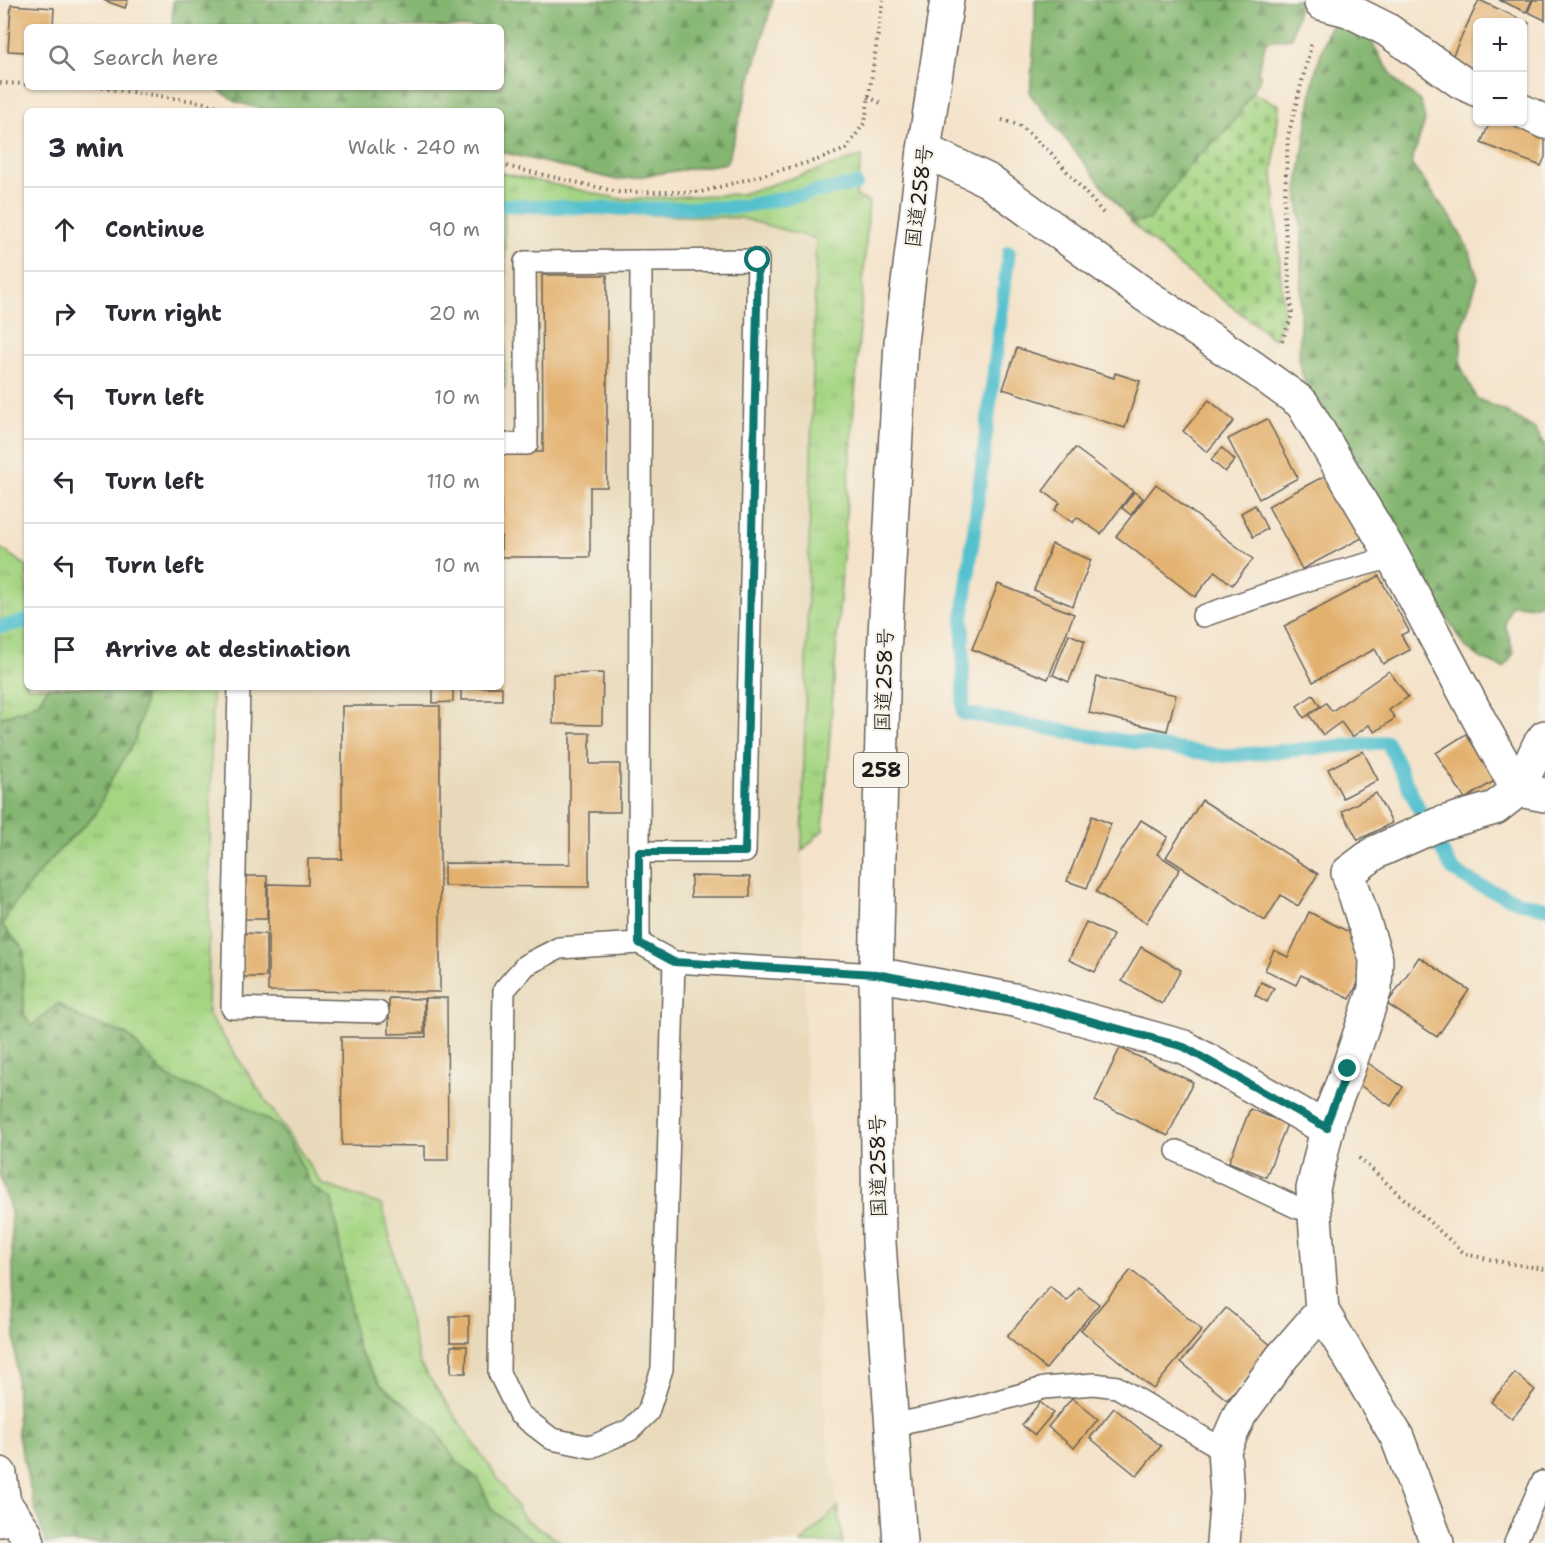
<!DOCTYPE html>
<html lang="en">
<head>
<meta charset="utf-8">
<style>
  body { margin:0; font-family:"Shantell Sans","Klee One",sans-serif; background:#f7f7f7; color:#2b2b33 }
  .controls { position:absolute; right:18px; top:18px; display:grid; overflow:hidden; border-radius:9px; box-shadow:0 2px 4px #0004 }
  .controls button { width:54px; height:54px; display:grid; place-items:center; padding:0; border:0; border-bottom:2px solid #e1e1e2; background:#fff; color:#2b2b33; font:30px sans-serif }
  .stop { position:absolute; width:18px; height:18px; margin:-14px; border:4px solid #0f766e; border-radius:50%; background:#fff }
  .stop.end { background:#0f766e; border-color:#fff; box-shadow:0 2px 6px #0008 }
  .list { margin:0; padding:0; list-style:none }
  h2 { display:flex; justify-content:space-between; align-items:center; height:78px; margin:0; padding:0 24px; font-size:26px }
  h2 small { font-size:20px; font-weight:400; color:#7c7c81 }
  .list li { display:grid; grid-template-columns:39px 1fr auto; gap:18px; align-items:center; box-sizing:border-box; height:84px; padding:0 24px; border-top:2px solid #e1e1e2 }
  .list b { display:block; font-size:22px; white-space:nowrap }
  .list em { font-size:20px; font-style:normal; color:#7c7c81 }
  .icon { flex:none; width:33px; height:33px; fill:none; stroke:currentColor; stroke-width:2; stroke-linecap:round; stroke-linejoin:round }
  .map { position:relative; flex:none; width:1545px; height:1543px; overflow:hidden }
  .search { position:absolute; background:#fff; box-shadow:0 2px 4px #0004; left:24px; top:24px; width:480px; height:66px; display:flex; align-items:center; gap:15px; box-sizing:border-box; padding:0 21px; border-radius:9px; color:#7c7c81; font-size:22px }
  .panel { position:absolute; background:#fff; box-shadow:0 2px 4px #0004; left:24px; top:108px; width:480px; height:582px; border-radius:9px }
  .map>svg:first-child { display:block }
  .built { fill:#e8d9ba }
  .grass { fill:url(#grass-tufts); stroke:#607850; stroke-width:1.5 }
  .forest { fill:url(#forest-firs); stroke:#506946; stroke-width:1.5 }
  .cemetery { fill:url(#cemetery-stones); stroke:#607850; stroke-width:1.5 }
  .lines { fill:none; stroke-linecap:round; stroke-linejoin:round }
  .stream { stroke:#55c1cf; stroke-width:14 }
  .building { fill:#e3b16e }
  .service-casing { stroke:#686259; stroke-width:24 }
  .minor-casing { stroke:#686259; stroke-width:36 }
  .trunk-casing { stroke:#686259; stroke-width:36 }
  .path { stroke:#686259; stroke-width:4; stroke-dasharray:1.5 4.5; stroke-linecap:butt }
  .service { stroke:#fff; stroke-width:21 }
  .minor { stroke:#fff; stroke-width:33 }
  .trunk { stroke:#fff; stroke-width:33 }
  .route { stroke:#0f766e; stroke-width:8 }
  .labels { text-anchor:middle; dominant-baseline:central; stroke-width:4.5; stroke-linejoin:round; paint-order:stroke }
  .shield { fill:#f7f3e8; stroke:#5e5c59; stroke-width:1.5 }
  .shield-label { font-size:20px; font-weight:bold; fill:#1c1c1c }
  .street-label { font-size:21px; fill:#1c1c1c; stroke:#f7f3e8 }
</style>
</head>
<body>
<div class="map">
<svg width="1545" height="1543" viewBox="0 0 1545 1543">
  <defs>
    <pattern id="grass-tufts" width="24" height="20" patternUnits="userSpaceOnUse" patternTransform="scale(1.5)"><rect width="24" height="20" fill="#a5d583"/><path d="M3 7l-1-3M5 7V3M7 7l1-3M15 17l-1-3M17 17v-4M19 17l1-3" fill="none" stroke="#8db671"/></pattern>
    <pattern id="forest-firs" width="22" height="20" patternUnits="userSpaceOnUse" patternTransform="scale(1.5)"><rect width="22" height="20" fill="#84b671"/><path d="M5 1l3.5 6h-7zM16 11l3.5 6h-7z" fill="#6b935c"/></pattern>
    <pattern id="cemetery-stones" width="16" height="16" patternUnits="userSpaceOnUse" patternTransform="scale(1.5)"><rect width="16" height="16" fill="#a5d583"/><path d="M2 7V4a2 2 0 0 1 4 0v3zM10 15v-3a2 2 0 0 1 4 0v3z" fill="#8db671"/></pattern>
  </defs>
  <rect width="100%" height="100%" fill="#f7f3e8"/>
  <filter id="ink" filterUnits="userSpaceOnUse"><feTurbulence type="fractalNoise" baseFrequency=".0167" numOctaves="2"/><feDisplacementMap in="SourceGraphic" scale="12" xChannelSelector="R" yChannelSelector="G"/><feConvolveMatrix kernelMatrix="1 2 1 2 8 2 1 2 1" color-interpolation-filters="sRGB"/></filter>
  <filter id="wash" filterUnits="userSpaceOnUse"><feTurbulence type="fractalNoise" baseFrequency=".008" numOctaves="4" result="noise"/><feDisplacementMap in="SourceGraphic" scale="24" xChannelSelector="R" yChannelSelector="G"/><feGaussianBlur stdDeviation="1.35" result="paint"/><feColorMatrix in="noise" values="0 0 0 0 0 0 0 0 0 0 0 0 0 0 0 0 0 1.4 0 .05"/><feComposite in="paint" operator="in"/></filter>
  <g filter="url(#wash)">
    <rect width="100%" height="100%" fill="#f4e3ca"/>
    <polygon class="built" points="505,209 741,218 816,239 802,851 806,1070 826,1432 838,1507 801,1543 563,1543 526,1519 420,1364 382,1206 322,1184 208,1014 212,687 501,687 501,388 505,387"/>
    <g class="grass">
      <polygon points="862,156 856,196 869,202 823,830 802,851 816,239 741,218 505,209 505,388 501,388 501,173 620,199 741,194"/>
      <polygon points="0,548 27,566 27,687 48,687 38,703 0,718"/>
      <polygon points="144,687 212,687 208,1014 322,1184 382,1205 420,1364 525,1519 563,1543 538,1543 525,1535 492,1510 479,1480 454,1459 434,1427 380,1384 357,1348 332,1200 311,1186 291,1144 237,1102 210,1094 167,1077 127,1035 82,1019 58,1004 31,1027 24,1016 23,967 24,950 2,925 12,907 37,875 61,848 95,815 144,704"/>
      <polygon points="838,1507 843,1543 801,1543"/>
    </g>
    <g class="forest">
      <polygon points="173,0 773,0 727,163 617,180 501,152 501,111 269,111 236,102 215,87 501,87 501,27 172,27"/>
      <polygon points="1035,0 1300,0 1292,38 1266,41 1258,70 1261,78 1231,126 1190,164 1149,220 1131,222 1030,94 1035,26"/>
      <polygon points="1337,20 1350,26 1372,42 1382,60 1398,83 1421,102 1425,120 1411,164 1452,219 1469,250 1478,278 1461,331 1461,367 1476,398 1507,412 1535,429 1545,444 1545,601 1533,606 1511,605 1505,624 1514,653 1504,668 1482,659 1463,645 1326,411 1306,387 1299,364 1302,231 1297,192 1314,77 1328,30"/>
      <polygon points="48,687 144,687 144,704 135,740 113,777 95,815 61,848 37,875 12,907 2,925 24,950 23,967 24,1016 32,1026 58,1004 82,1019 127,1035 167,1077 210,1094 237,1102 279,1126 291,1144 311,1185 332,1200 357,1348 380,1384 434,1427 454,1459 479,1480 492,1510 525,1535 538,1543 46,1543 35,1509 18,1436 11,1212 0,1177 0,718 38,703"/>
    </g>
    <polygon class="cemetery" points="1252,93 1279,105 1273,173 1284,319 1274,339 1176,263 1131,222 1149,220 1190,164 1231,126"/>
    <g class="lines">
      <g class="stream">
        <polyline points="501,205 621,209 739,207 856,184"/>
        <polyline points="1009,252 963,618 963,713 1092,736 1224,756 1387,742 1422,815 1452,869 1473,883 1520,902 1545,908"/>
        <polyline points="0,627 27,621"/>
      </g>
    </g>
    <g id="blocks">
      <g class="building">
        <polygon points="103,0 128,0 125,8"/>
        <polygon points="1479,0 1529,23 1522,38 1522,22 1478,22 1478,72 1451,59"/>
        <polygon points="1499,0 1532,0 1526,12"/>
        <polygon points="1533,0 1545,0 1545,20 1528,12"/>
        <polygon points="11,5 54,8 53,27 27,27 27,52 8,51"/>
        <polygon points="1490,122 1513,122 1545,134 1545,157 1541,166 1481,143"/>
        <polygon points="542,275 607,275 607,487 590,487 590,557 501,557 501,452 543,452"/>
        <polygon points="1017,348 1114,378 1115,373 1140,381 1125,428 1003,389"/>
        <polygon points="1209,400 1234,421 1207,452 1183,431"/>
        <polygon points="1267,419 1298,478 1259,499 1228,439"/>
        <polygon points="1075,448 1133,491 1101,534 1077,517 1073,523 1055,510 1060,503 1043,491"/>
        <polygon points="1222,448 1235,460 1225,472 1211,460"/>
        <polygon points="1328,474 1362,538 1302,569 1268,506"/>
        <polygon points="1156,484 1253,559 1232,585 1215,571 1195,597 1116,536"/>
        <polygon points="1134,492 1143,498 1131,515 1122,508"/>
        <polygon points="1255,505 1267,529 1253,537 1241,513"/>
        <polygon points="1052,544 1091,560 1073,606 1034,590"/>
        <polygon points="1379,576 1409,631 1401,635 1410,650 1383,664 1375,649 1313,682 1284,626"/>
        <polygon points="998,584 1074,614 1048,679 972,649"/>
        <polygon points="1069,634 1085,641 1069,682 1053,675"/>
        <polygon points="1389,671 1408,697 1389,710 1395,718 1375,732 1369,725 1352,737 1341,722 1323,735 1309,715 1326,703 1332,711"/>
        <polygon points="603,673 602,725 553,724 553,674"/>
        <polygon points="1097,677 1176,695 1167,731 1089,713"/>
        <polygon points="433,687 453,687 453,702 433,703"/>
        <rect x="461" y="687" width="41" height="13"/>
        <polygon points="1313,695 1320,706 1304,718 1297,706"/>
        <polygon points="342,706 440,706 440,992 268,991 268,884 308,885 308,859 342,859"/>
        <polygon points="570,733 590,733 590,764 620,764 620,812 589,812 589,887 444,886 444,863 570,864"/>
        <polygon points="1466,734 1496,780 1465,799 1436,753"/>
        <polygon points="1363,751 1378,780 1343,798 1328,769"/>
        <polygon points="1376,793 1392,823 1358,840 1342,811"/>
        <polygon points="1202,800 1318,874 1298,906 1281,895 1265,921 1166,857"/>
        <polygon points="1092,816 1111,824 1087,888 1067,881"/>
        <polygon points="1141,820 1168,837 1157,854 1180,869 1146,923 1096,892"/>
        <rect x="243" y="876" width="24" height="43"/>
        <polygon points="691,876 750,877 750,897 691,897"/>
        <polygon points="1309,912 1357,936 1366,966 1350,999 1301,975 1296,985 1265,970 1274,950 1288,957"/>
        <polygon points="1086,922 1113,935 1095,972 1069,960"/>
        <polygon points="243,933 266,934 266,977 243,977"/>
        <polygon points="1141,947 1181,970 1162,1004 1122,981"/>
        <polygon points="1419,957 1469,990 1437,1037 1387,1004"/>
        <polygon points="1261,982 1274,988 1267,1002 1255,995"/>
        <polygon points="389,998 424,999 424,1033 389,1034"/>
        <polygon points="425,998 447,998 448,1160 425,1160 425,1146 342,1145 341,1037 426,1037"/>
        <polygon points="1120,1048 1193,1082 1168,1136 1095,1101"/>
        <polygon points="1365,1061 1403,1087 1391,1106 1352,1080"/>
        <polygon points="1250,1109 1287,1124 1266,1177 1229,1162"/>
        <polygon points="1131,1270 1202,1330 1153,1389 1081,1330"/>
        <polygon points="1050,1286 1067,1301 1078,1287 1099,1304 1046,1369 1007,1337"/>
        <polygon points="1226,1308 1272,1346 1227,1400 1181,1362"/>
        <rect x="450" y="1316" width="19" height="26"/>
        <polygon points="451,1346 467,1346 466,1373 451,1373"/>
        <polygon points="1515,1373 1535,1390 1512,1419 1491,1402"/>
        <polygon points="1072,1398 1098,1419 1074,1448 1048,1427"/>
        <polygon points="1040,1402 1053,1413 1035,1435 1022,1425"/>
        <polygon points="1114,1408 1161,1446 1137,1476 1090,1438"/>
      </g>
    </g>
  </g>
  <g filter="url(#ink)">
    <use href="#blocks" fill-opacity="0" stroke="#686259" stroke-width="1.5"/>
    <g class="lines">
      <defs>
        <g id="service">
          <polyline points="501,444 527,444 525,262 641,261"/>
          <polyline points="1203,616 1311,579 1393,557"/>
          <polyline points="239,687 232,1008 378,1012"/>
          <polyline points="639,852 745,852 758,260 641,261 639,852 639,943"/>
          <polyline points="674,962 662,1369 648,1412 630,1430 591,1447 552,1439 519,1414 499,1373 504,990 526,965 559,948 639,943 674,962 876,974"/>
          <polyline points="1177,1151 1298,1208 1314,1203"/>
          <polyline points="892,1425 976,1407 1044,1388 1094,1384 1117,1387 1224,1450"/>
          <polyline points="1515,1543 1542,1482"/>
        </g>
        <g id="minor">
          <polyline points="1321,3 1348,10 1386,29 1461,82 1478,90"/>
          <polyline points="1522,111 1545,122"/>
          <polyline points="924,150 987,180 1145,295 1255,369 1302,403 1393,557 1482,725 1518,790 1545,795"/>
          <polyline points="876,974 1019,1001 1184,1047 1327,1129 1313,1189 1322,1311 1397,1437 1437,1543"/>
          <polyline points="1327,1129 1328,1120 1348,1069 1375,989 1376,959 1348,873 1376,852 1439,824 1495,808 1518,790 1539,745 1545,737"/>
          <polyline points="0,1474 4,1503 0,1520"/>
          <polyline points="4,1503 25,1532 28,1543"/>
          <polyline points="1223,1543 1227,1494 1224,1450 1240,1414 1282,1357 1322,1311"/>
        </g>
        <polyline id="trunk" points="900,1543 879,1243 876,974 884,653 901,342 924,150 947,0"/>
      </defs>
      <use href="#service" class="service-casing"/>
      <use href="#minor" class="minor-casing"/>
      <use href="#trunk" class="trunk-casing"/>
      <g class="path">
        <polyline points="0,83 27,84"/>
        <polyline points="96,87 201,102 239,111"/>
        <polyline points="868,97 881,103"/>
        <polyline points="1002,120 1019,125 1051,153 1104,214"/>
        <polyline points="501,165 618,192 701,192 817,160 846,149 865,122 883,0"/>
        <polyline points="1282,341 1292,315 1284,213 1288,136 1312,42"/>
        <polyline points="1359,1158 1465,1254 1507,1263 1545,1269"/>
      </g>
      <use href="#service" class="service"/>
      <use href="#minor" class="minor"/>
      <use href="#trunk" class="trunk"/>
    </g>
  </g>
  <g class="lines" filter="url(#ink)">
    <polyline class="route" points="758,260 745,852 639,852 639,943 674,962 876,974 1019,1001 1184,1047 1327,1128 1328,1120 1348,1069"/>
  </g>
  <g class="labels">
    <rect class="shield" x="854" y="753" width="54" height="34" rx="4.5"/>
    <g class="shield-label">
      <text x="881" y="770">258</text>
    </g>
    <g class="street-label">
      <text transform="translate(919 196) rotate(-83)">国道258号</text>
      <text transform="translate(884 680) rotate(-88)">国道258号</text>
      <text transform="translate(878 1166) rotate(-91)">国道258号</text>
    </g>
  </g>
</svg>
<div class="controls">
<button>+</button>
<button>−</button>
</div>
<div class="stop" style="left:758px;top:260px"></div>
<div class="stop end" style="left:1348px;top:1069px"></div>
<div class="search"><svg class="icon" aria-label="search" viewBox="0 0 24 24"><circle cx="10" cy="10" r="6"/><path d="M15 15l6 6"/></svg>Search here</div>
<section class="panel">
<h2>3 min<small>Walk · 240 m</small></h2>
<ul class="list">
<li><svg class="icon" aria-label="ahead" viewBox="0 0 24 24"><path d="M12 20V5M6 11l6-6 6 6"/></svg><div><b>Continue</b></div><em>90 m</em></li>
<li><svg class="icon" aria-label="right" viewBox="0 0 24 24"><path d="M7 20v-9h11M14 6l5 5-5 5"/></svg><div><b>Turn right</b></div><em>20 m</em></li>
<li><svg class="icon" aria-label="left" viewBox="0 0 24 24"><path d="M17 20v-9H6M10 6l-5 5 5 5"/></svg><div><b>Turn left</b></div><em>10 m</em></li>
<li><svg class="icon" aria-label="left" viewBox="0 0 24 24"><path d="M17 20v-9H6M10 6l-5 5 5 5"/></svg><div><b>Turn left</b></div><em>110 m</em></li>
<li><svg class="icon" aria-label="left" viewBox="0 0 24 24"><path d="M17 20v-9H6M10 6l-5 5 5 5"/></svg><div><b>Turn left</b></div><em>10 m</em></li>
<li><svg class="icon" aria-label="arrive" viewBox="0 0 24 24"><path d="M6 21V4h12l-3 4 3 4H6"/></svg><div><b>Arrive at destination</b></div></li>
</ul>
</section>
</div>
</body>
</html>
